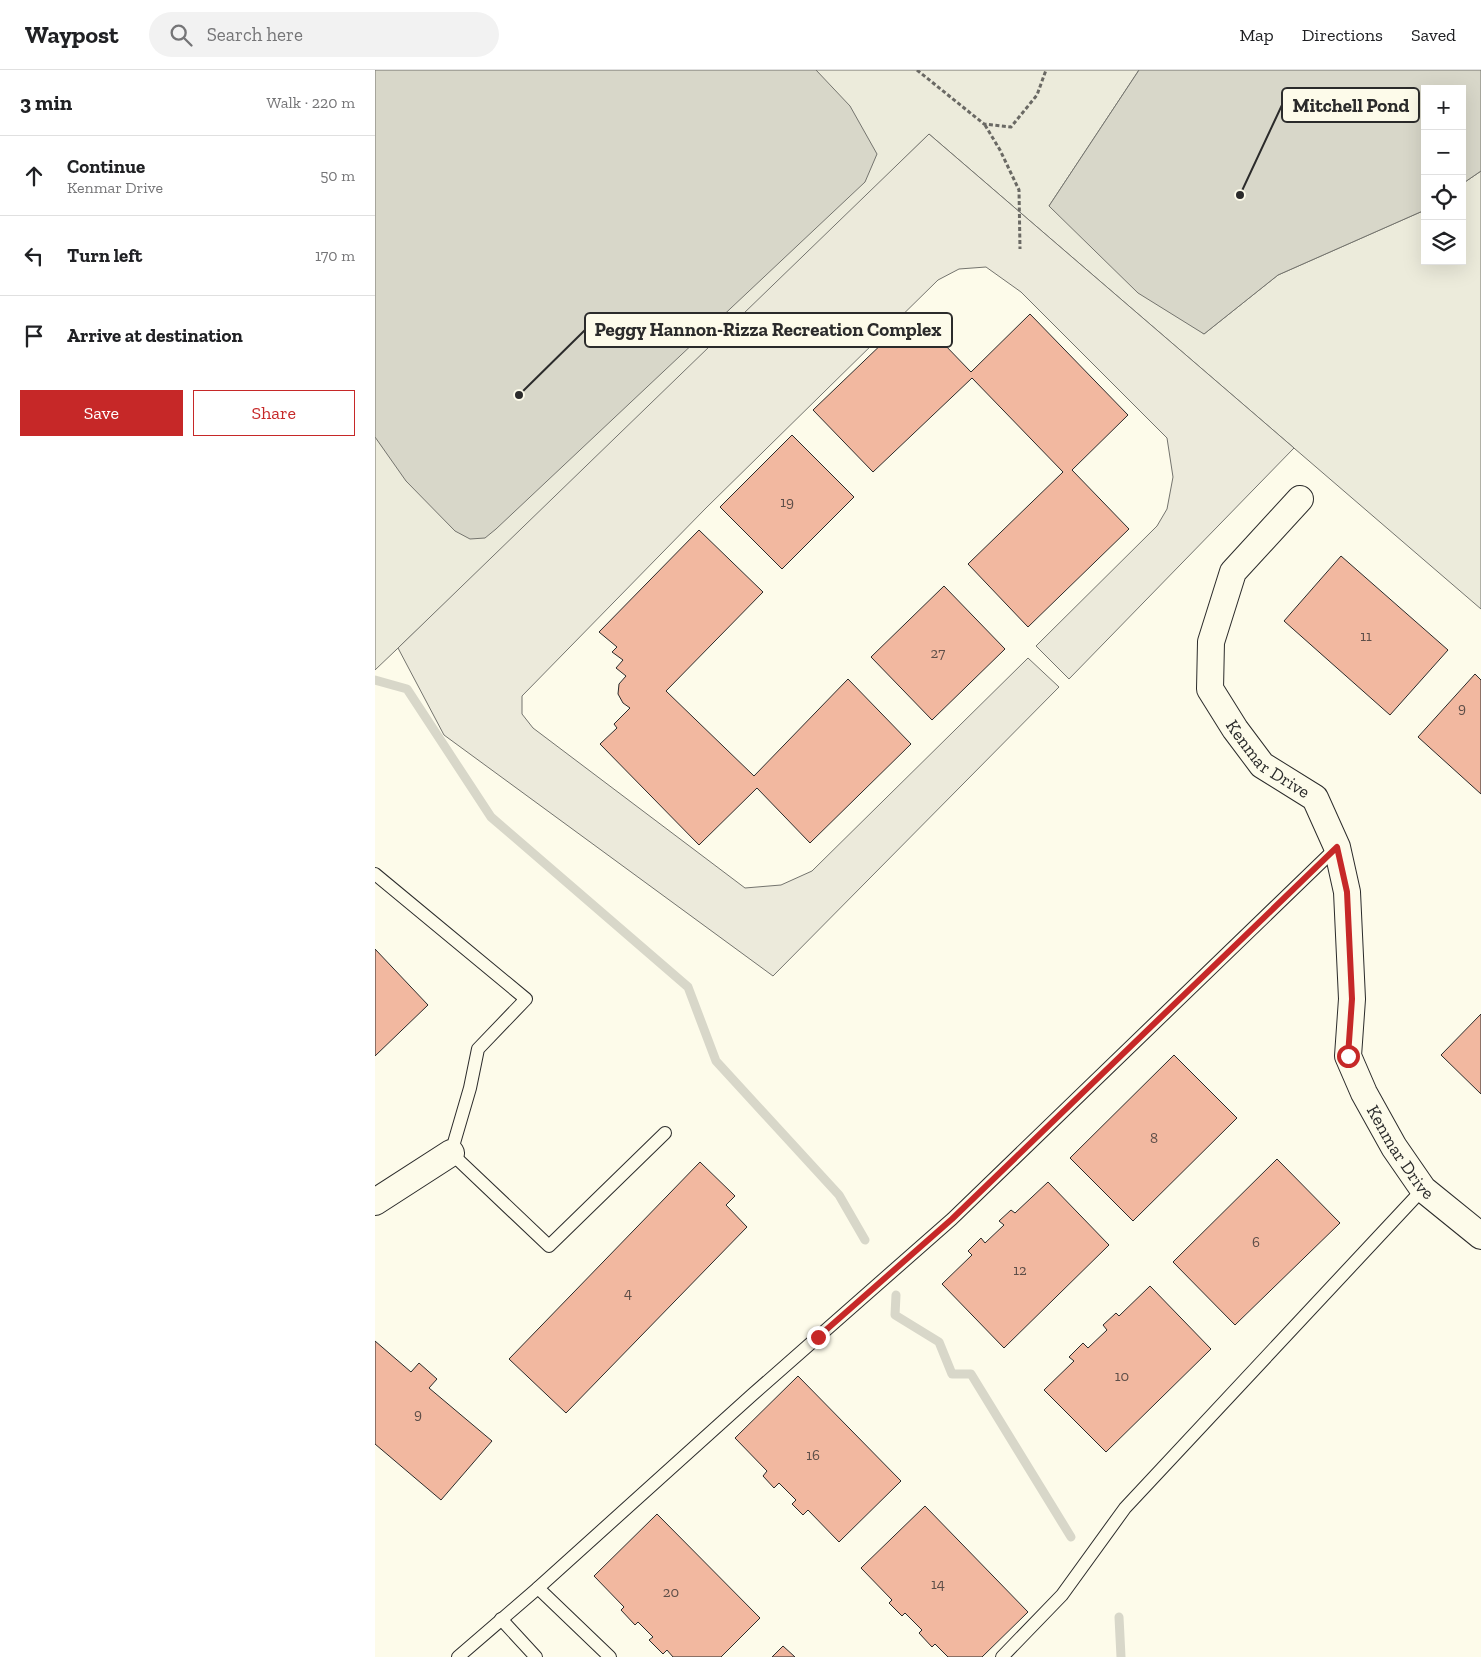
<!DOCTYPE html>
<html lang="en">
<head>
<meta charset="utf-8">
<style>
  body { margin:0; font-family:"Zilla Slab",serif; background:#f2f2f2; color:#202124 }
  .controls { position:absolute; right:15px; top:15px; display:grid; overflow:hidden; border-radius:0px; box-shadow:0 5px 20px #0002 }
  .controls button { width:45px; height:45px; display:grid; place-items:center; padding:0; border:0; border-bottom:1px solid #e0e0e0; background:#fff; color:#202124; font:25px sans-serif }
  .stop { position:absolute; width:15px; height:15px; margin:-11px; border:4px solid #c62828; border-radius:50%; background:#fff }
  .stop.end { background:#c62828; border-color:#fff; box-shadow:0 1px 5px #0008 }
  .list { margin:0; padding:0; list-style:none }
  h2 { display:flex; justify-content:space-between; align-items:center; height:65px; margin:0; padding:0 20px; font-size:21px }
  h2 small { font-size:16px; font-weight:400; color:#757577 }
  .list li { display:grid; grid-template-columns:32px 1fr auto; gap:15px; align-items:center; box-sizing:border-box; height:80px; padding:0 20px; border-top:1px solid #e0e0e0 }
  .list b { display:block; font-size:19px; white-space:nowrap }
  .list p { margin:0; font-size:16px; white-space:nowrap; color:#757577 }
  .list em { font-size:16px; font-style:normal; color:#757577 }
  .actions { display:flex; gap:10px; padding:15px 20px }
  .actions a { flex:1; padding:11px 0; border:1px solid #c62828; border-radius:0px; text-align:center; font-size:18px; color:#c62828 }
  .actions .main { background:#c62828; color:#fff }
  .icon { flex:none; width:28px; height:28px; fill:none; stroke:currentColor; stroke-width:2; stroke-linecap:round; stroke-linejoin:round }
  .map { position:relative; flex:none; width:1106px; height:1587px; overflow:hidden }
  header { display:flex; align-items:center; gap:30px; box-sizing:border-box; height:70px; padding:0 25px; background:#fff; border-bottom:1px solid #e0e0e0 }
  header strong { font-size:24px }
  nav { display:flex; gap:28px; margin-inline-start:auto; font-size:18px }
  .search { width:350px; height:45px; background:#f2f2f2; display:flex; align-items:center; gap:12px; box-sizing:border-box; padding:0 18px; border-radius:28px; color:#757577; font-size:19px }
  main { display:flex }
  aside { flex:1; background:#fff }
  .map>svg:first-child { display:block }
  .green { fill:#ecebdb; stroke:#74746e }
  .parking { fill:#eceadb; stroke:#74746e }
  .water { fill:#d8d7c9; stroke:#74746e }
  .lines { fill:none; stroke-linecap:round; stroke-linejoin:round }
  .stream { stroke:#d8d7c9; stroke-width:9 }
  .building { fill:#f2b8a0; stroke:#2b2b2b }
  .service-casing { stroke:#2b2b2b; stroke-width:14 }
  .minor-casing { stroke:#2b2b2b; stroke-width:28 }
  .path { stroke:#6a6964; stroke-width:3; stroke-dasharray:4 2.5; stroke-linecap:butt }
  .service { stroke:#fdfbea; stroke-width:12 }
  .minor { stroke:#fdfbea; stroke-width:26 }
  .route { stroke:#c62828; stroke-width:6 }
  .labels { text-anchor:middle; dominant-baseline:central; stroke-width:4; stroke-linejoin:round; paint-order:stroke }
  .number-label { font-size:15px; fill:#5d4e48 }
  .street-label { font-size:18px; fill:#2b2b2b; stroke:#fdfbea }
  .leader { fill:none; stroke:#2b2b2b; stroke-width:2 }
  .callout-dot { fill:#2b2b2b; stroke:#fdfbea; stroke-width:2 }
  .callout { fill:#fdfbea; stroke:#2b2b2b; stroke-width:2 }
  .callout-label { font-size:19px; text-anchor:middle; font-weight:bold; fill:#2b2b2b }
</style>
</head>
<body>
<header>
<strong>Waypost</strong>
<div class="search"><svg class="icon" aria-label="search" viewBox="0 0 24 24"><circle cx="10" cy="10" r="6"/><path d="M15 15l6 6"/></svg>Search here</div>
<nav><a>Map</a><a>Directions</a><a>Saved</a></nav>
</header>
<main>
<aside>
<h2>3 min<small>Walk · 220 m</small></h2>
<ul class="list">
<li><svg class="icon" aria-label="ahead" viewBox="0 0 24 24"><path d="M12 20V5M6 11l6-6 6 6"/></svg><div><b>Continue</b><p>Kenmar Drive</p></div><em>50 m</em></li>
<li><svg class="icon" aria-label="left" viewBox="0 0 24 24"><path d="M17 20v-9H6M10 6l-5 5 5 5"/></svg><div><b>Turn left</b></div><em>170 m</em></li>
<li><svg class="icon" aria-label="arrive" viewBox="0 0 24 24"><path d="M6 21V4h12l-3 4 3 4H6"/></svg><div><b>Arrive at destination</b></div></li>
</ul>
<div class="actions"><a class="main">Save</a><a>Share</a></div>
</aside>
<div class="map">
<svg width="1106" height="1587" viewBox="0 0 1106 1587">
  <rect width="100%" height="100%" fill="#fdfbea"/>
  <polygon class="green" points="0,0 764,0 674,136 829,264 903,205 1050,140 1050,191 1087,191 1087,114 1106,101 1106,539 554,64 344,272 0,600"/>
  <polygon class="parking" points="554,64 919,378 694,609 661,576 782,456 792,439 798,407 792,368 646,222 611,197 584,199 563,210 331,438 147,626 147,644 158,658 370,818 406,815 437,801 653,588 684,617 398,906 69,665 23,578"/>
  <g class="water">
    <polygon points="0,0 441,0 475,36 502,84 490,112 121,459 110,468 95,469 80,461 31,411 0,367"/>
    <polygon points="764,0 1106,0 1106,101 1087,114 1087,19 1050,19 1050,140 903,205 829,264 763,223 674,136"/>
  </g>
  <g class="lines">
    <g class="stream">
      <polyline points="0,610 32,619 116,747 313,917 341,991 464,1125 490,1170"/>
      <polyline points="521,1225 520,1245 564,1272 577,1304 596,1304 696,1467"/>
      <polyline points="744,1547 746,1587"/>
    </g>
  </g>
  <g class="building">
    <polygon points="539,243 596,302 655,244 753,345 697,400 754,459 653,557 593,494 688,402 597,308 498,402 438,340"/>
    <polygon points="417,365 479,427 407,499 345,437"/>
    <polygon points="324,460 388,522 291,621 379,706 473,609 536,674 435,773 382,718 324,775 225,674 242,658 239,654 255,638 248,633 243,624 244,614 251,606 241,598 248,590 237,582 242,577 224,562"/>
    <polygon points="966,486 1073,580 1015,645 909,551"/>
    <polygon points="569,516 630,579 557,650 496,587"/>
    <polygon points="1100,604 1106,610 1106,724 1043,667"/>
    <polygon points="0,879 53,935 0,986"/>
    <polygon points="1106,944 1106,1024 1066,985"/>
    <polygon points="799,985 862,1048 758,1151 695,1088"/>
    <polygon points="902,1089 965,1153 860,1255 798,1192"/>
    <polygon points="325,1092 360,1126 351,1135 372,1157 191,1343 134,1289"/>
    <polygon points="673,1112 734,1175 629,1278 567,1214 597,1185 593,1181 606,1168 610,1173 629,1155 624,1151 636,1140 640,1143"/>
    <polygon points="775,1216 836,1279 731,1382 669,1320 699,1291 694,1287 708,1273 713,1278 732,1260 728,1255 741,1243 744,1246"/>
    <polygon points="0,1271 36,1302 44,1293 62,1309 54,1318 117,1371 66,1430 0,1374"/>
    <polygon points="423,1306 526,1411 464,1472 433,1440 428,1445 417,1434 421,1430 404,1413 399,1418 388,1406 392,1401 360,1368"/>
    <polygon points="550,1436 653,1542 607,1587 573,1587 560,1574 557,1577 544,1563 547,1560 530,1543 527,1546 514,1533 517,1530 486,1498"/>
    <polygon points="282,1444 385,1548 346,1587 298,1587 292,1580 288,1584 274,1570 278,1567 263,1552 260,1555 246,1540 249,1537 219,1506"/>
    <polygon points="408,1576 420,1587 397,1587"/>
  </g>
  <g class="lines">
    <defs>
      <g id="service">
        <polyline points="0,804 151,929 103,979 95,1018 76,1083 174,1176 290,1063"/>
        <polyline points="163,1518 235,1587"/>
        <polyline points="126,1549 161,1587"/>
        <polyline points="83,1587 163,1518 377,1325 577,1149 962,777"/>
        <polyline points="627,1587 687,1525 750,1438 1048,1119"/>
      </g>
      <g id="minor">
        <path id="s1" d="M925,429L858,502L836,572L835,619L860,659L887,695L940,728L962,777L972,822L977,929L973,986L989,1023L1019,1077L1048,1119L1106,1166"/>
        <polyline points="0,1132 76,1083"/>
      </g>
    </defs>
    <use href="#service" class="service-casing"/>
    <use href="#minor" class="minor-casing"/>
    <g class="path">
      <polyline points="542,0 609,54 636,57 662,25 671,0"/>
      <polyline points="610,55 625,80 644,120 645,179"/>
    </g>
    <use href="#service" class="service"/>
    <use href="#minor" class="minor"/>
  </g>
  <g class="lines">
    <polyline class="route" points="443,1267 577,1149 962,777 972,822 977,929 973,986"/>
  </g>
  <g class="labels">
    <g class="number-label">
      <text x="412" y="432">19</text>
      <text x="991" y="566">11</text>
      <text x="563" y="583">27</text>
      <text x="1087" y="638">9</text>
      <text x="779" y="1068">8</text>
      <text x="881" y="1172">6</text>
      <text x="645" y="1200">12</text>
      <text x="253" y="1223">4</text>
      <text x="747" y="1306">10</text>
      <text x="43" y="1344">9</text>
      <text x="438" y="1385">16</text>
      <text x="563" y="1514">14</text>
      <text x="296" y="1522">20</text>
    </g>
    <g class="street-label">
      <text stroke="none"><textPath href="#s1" startOffset="312">Kenmar Drive</textPath></text>
      <text stroke="none"><textPath href="#s1" startOffset="748">Kenmar Drive</textPath></text>
    </g>
  </g>
  <path class="leader" d="M865 125L907 35M144 325L210 260"/>
  <g class="callout-dot">
    <circle cx="865" cy="125" r="5"/>
    <circle cx="144" cy="325" r="5"/>
  </g>
  <g class="callout">
    <rect x="907" y="18" width="137" height="34" rx="5"/>
    <rect x="210" y="243" width="367" height="34" rx="5"/>
  </g>
  <g class="callout-label">
    <text x="976" y="42">Mitchell Pond</text>
    <text x="393" y="266">Peggy Hannon-Rizza Recreation Complex</text>
  </g>
</svg>
<div class="controls">
<button>+</button>
<button>−</button>
<button><svg class="icon" aria-label="locate" viewBox="0 0 24 24"><circle cx="12" cy="12" r="6"/><path d="M12 2v4M12 18v4M2 12h4M18 12h4"/></svg></button>
<button><svg class="icon" aria-label="layers" viewBox="0 0 24 24"><path d="M12 4l9 5-9 5-9-5zM3 14l9 5 9-5"/></svg></button>
</div>
<div class="stop" style="left:973px;top:986px"></div>
<div class="stop end" style="left:443px;top:1267px"></div>
</div>
</main>
</body>
</html>
